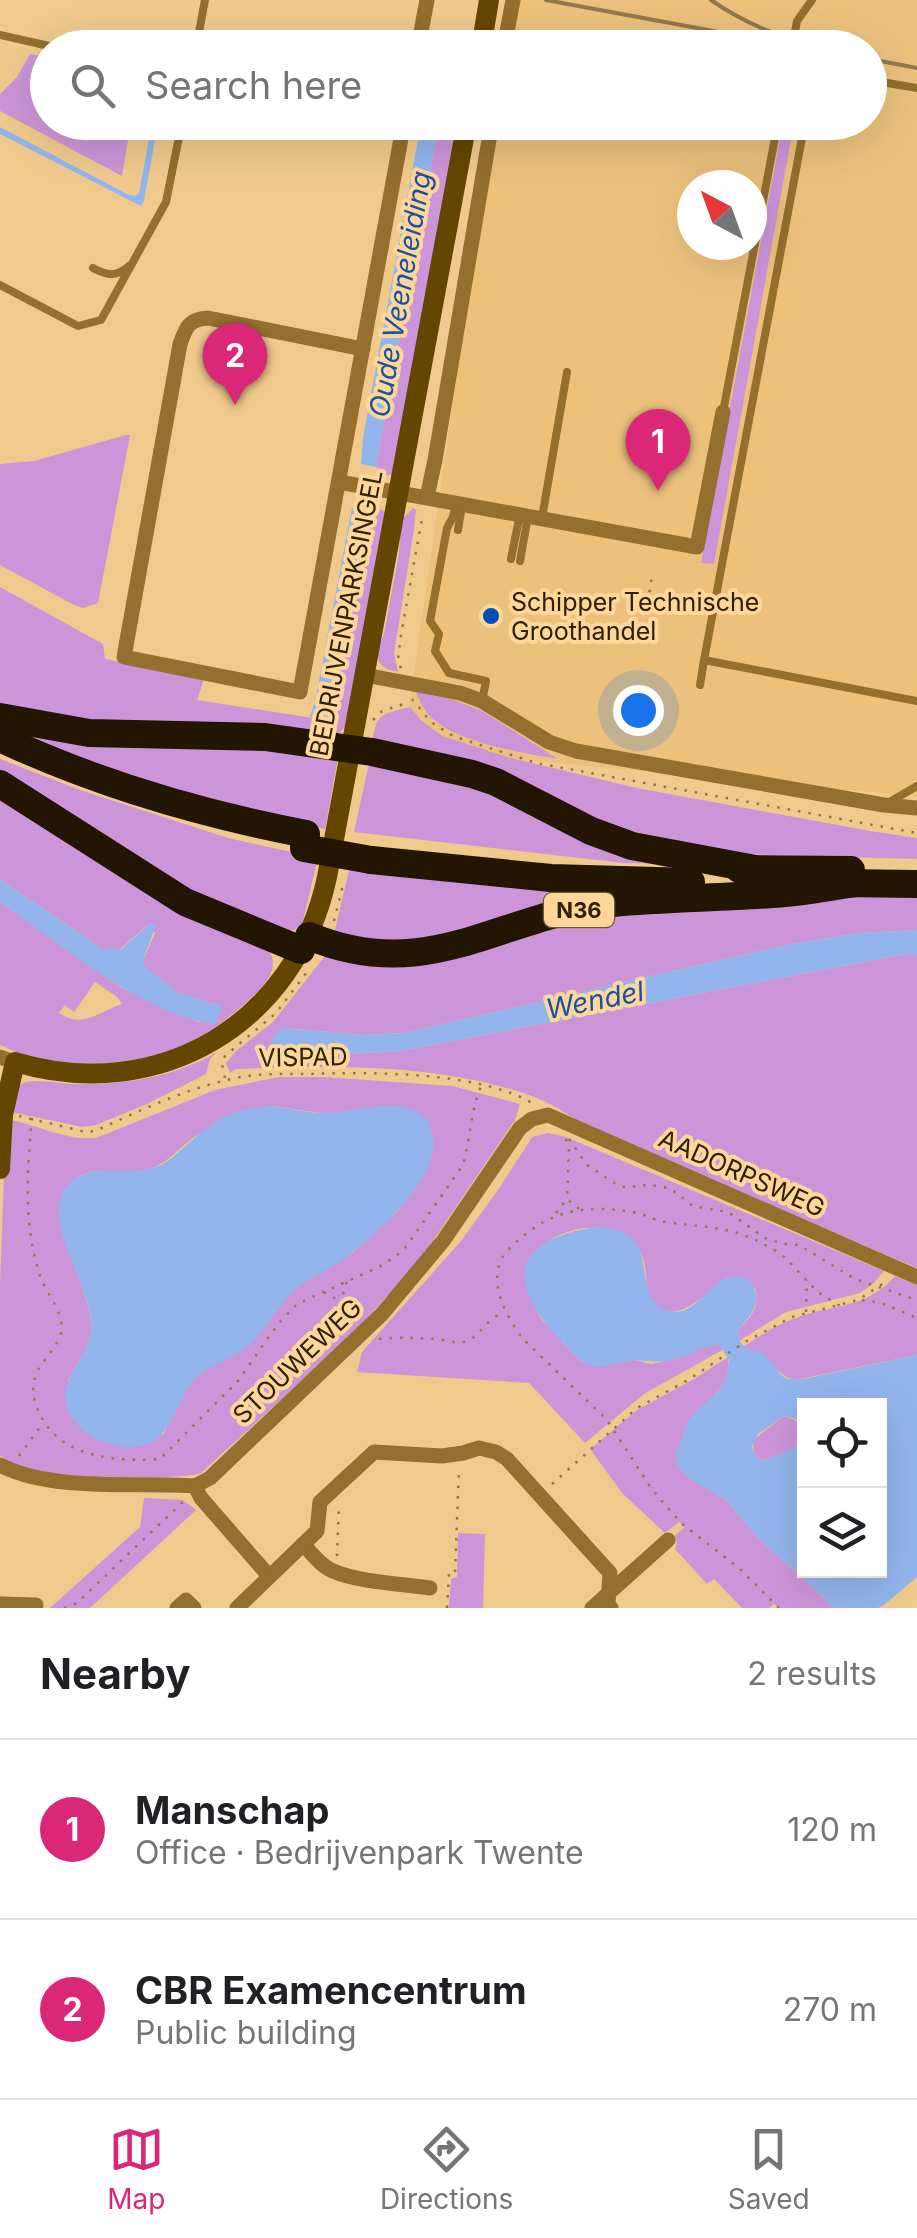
<!DOCTYPE html>
<html lang="en">
<head>
<meta charset="utf-8">
<style>
  body { margin:0; font-family:Inter,sans-serif; background:#f6f6f6; color:#202124 }
  .controls { position:absolute; right:30px; bottom:30px; display:grid; overflow:hidden; border-radius:0px; box-shadow:0 10px 40px #0002 }
  .controls button { width:90px; height:90px; display:grid; place-items:center; padding:0; border:0; border-bottom:2px solid #e0e0e0; background:#fff; color:#202124; font:50px sans-serif }
  .compass { position:absolute; left:677px; top:170px; width:90px; height:90px; border-radius:50%; background:#fff; box-shadow:0 10px 40px #0002; rotate:319deg }
  .you { position:absolute; left:638px; top:710px; width:35px; height:35px; margin:-25px; border:8px solid #fff; border-radius:50%; background:#1a73e8; box-shadow:0 0 0 15px #1a73e833 }
  .badge { display:grid; place-items:center; width:65px; height:65px; border-radius:50%; background:#db2777; color:#fff; font-size:32px; font-weight:700 }
  .pin { position:absolute; translate:-50% -82px; filter:drop-shadow(0 2px 5px #0008) }
  .pin::after { content:''; position:absolute; top:52px; width:35px; height:30px; background:inherit; clip-path:polygon(0 0,100% 0,50% 100%) }
  .list { margin:0; padding:0; list-style:none }
  h2 { display:flex; justify-content:space-between; align-items:center; height:130px; margin:0; padding:0 40px; font-size:42px }
  h2 small { font-size:32px; font-weight:400; color:#757577 }
  .list li { display:grid; grid-template-columns:65px 1fr auto; gap:30px; align-items:center; box-sizing:border-box; height:180px; padding:0 40px; border-top:2px solid #e0e0e0 }
  .list b { display:block; font-size:38px; white-space:nowrap }
  .list p { margin:0; font-size:32px; white-space:nowrap; color:#757577 }
  .list em { font-size:32px; font-style:normal; color:#757577 }
  .icon { flex:none; width:55px; height:55px; fill:none; stroke:currentColor; stroke-width:2; stroke-linecap:round; stroke-linejoin:round }
  .map { position:relative; flex:none; width:917px; height:1608px; overflow:hidden }
  .search { position:absolute; background:#fff; box-shadow:0 10px 40px #0002; left:30px; right:30px; top:30px; height:110px; display:flex; align-items:center; gap:25px; box-sizing:border-box; padding:0 35px; border-radius:55px; color:#757577; font-size:38px }
  .sheet { height:490px; background:#fff }
  nav { display:flex; justify-content:space-around; align-items:center; box-sizing:border-box; height:140px; border-top:2px solid #e0e0e0; background:#fff; font-size:28px; color:#757577 }
  nav a { display:grid; justify-items:center; gap:5px }
  nav .on { color:#db2777 }
  .map>svg:first-child { display:block }
  .built { fill:#ebc17c; fill-rule:evenodd }
  .green { fill:#cc95d9; fill-rule:evenodd }
  .water { fill:#92b5ed; fill-rule:evenodd }
  .lines { fill:none; stroke-linecap:round; stroke-linejoin:round }
  .path { stroke:#91764b; stroke-width:2.5; stroke-dasharray:2.5 8; stroke-linecap:butt }
  .lane { stroke:#946f2d; stroke-width:8 }
  .street { stroke:#946f2d; stroke-width:15 }
  .secondary { stroke:#654601; stroke-width:20 }
  .highway { stroke:#221501; stroke-width:28 }
  .rail { stroke:#93784d; stroke-width:4 }
  .highway-bridge { stroke:#221501; stroke-width:28 }
  .poi-dot { fill:#004eb7; stroke:#fdd799; stroke-width:4 }
  .labels { text-anchor:middle; dominant-baseline:central; stroke-width:8; stroke-linejoin:round; paint-order:stroke }
  .shield { fill:#fdd799; stroke:#6d5733; stroke-width:2.5 }
  .shield-label { font-size:22px; font-weight:bold; fill:#2f2007 }
  .poi-label { font-size:25px; fill:#2f2007; stroke:#fdd799; text-anchor:start }
  .street-label { font-size:25px; fill:#2f2007; stroke:#fdd799 }
  .water-label { font-size:28px; font-style:italic; fill:#1c50a2; stroke:#fdd799 }
</style>
</head>
<body>
<div class="map">
<svg width="917" height="1608" viewBox="0 0 917 1608">
  <rect width="100%" height="100%" fill="#f0ca8d"/>
  <path class="built" d="M511,0H917V796L403,749L493,123L870,122V48L504,47ZM692,185H752V245H692Z"/>
  <g class="green">
    <polygon points="30,54 47,57 48,122 131,123 122,176 0,111 0,94 17,77"/>
    <polygon points="439,123 458,123 392,474 384,476 376,467"/>
    <polygon points="783,123 794,123 714,564 701,563"/>
    <polygon points="126,435 130,435 98,603 83,608 72,604 0,565 0,464 34,461"/>
    <polygon points="365,505 375,505 385,512 349,723 335,737 69,722 0,706 0,587 103,644 105,659 204,679 197,700 313,718 316,720 329,712 367,511 364,509"/>
    <path d="M413,508L416,510L414,529L394,653L398,672C384,669 377,665 377,649L384,634L399,553L401,521Z"/>
    <path d="M416,692L451,699L482,711L558,759C523,753 460,743 433,719C425,712 420,702 416,692Z"/>
    <path d="M410,707L421,720L442,736L511,758L637,788L870,831L917,838V859L734,854L673,850L372,744C376,713 382,714 410,707Z"/>
    <polygon points="0,723 264,745 338,758 325,829 303,825 181,792 49,749"/>
    <polygon points="0,759 83,791 228,838 318,858 302,924 294,930 287,931 217,910 0,779"/>
    <polygon points="370,759 392,761 711,865 624,863 354,832"/>
    <path d="M0,798L270,952C278,967 268,982 257,992C209,1040 158,1064 91,1063C73,1063 54,1063 36,1059C24,1056 12,1050 0,1045V902L121,987L166,1009L199,1022L221,1006L179,993L145,968L143,961L155,933L148,925L120,949H102L0,879ZM95,982L117,997L122,1004C98,1012 84,1029 59,1013L65,1005L74,1012Z"/>
    <polygon points="350,866 591,893 440,941 367,946 335,930"/>
    <path d="M917,892V930L858,933L786,945L404,1033L364,1035L284,1028L351,1054L401,1051L906,954L917,955V1268L591,1128C572,1118 557,1106 537,1098C445,1063 333,1065 236,1069L230,1073L226,1063L236,1051L273,1022L325,956L543,921Z"/>
    <path d="M217,1052L210,1059L206,1074L147,1104L96,1125L82,1127L7,1111L19,1086L25,1082C41,1079 57,1083 72,1084C123,1085 173,1078 217,1052Z"/>
    <path d="M279,1077H324L452,1086L520,1104L515,1120L424,1254L379,1305L339,1347L201,1473C182,1481 57,1477 35,1472C24,1469 9,1463 0,1455V1285L6,1119C36,1124 66,1141 96,1138L215,1090ZM271,1106L320,1113L420,1115L432,1131L431,1153L414,1189L397,1212L351,1254L307,1279L195,1378L185,1392L163,1435L68,1381C75,1367 89,1348 91,1332C95,1287 34,1214 74,1180C92,1165 121,1175 142,1171C167,1167 179,1146 199,1134C221,1122 248,1115 271,1106Z"/>
    <path d="M548,1133L566,1137L884,1271L874,1283L860,1293L786,1312L739,1341L738,1330C751,1317 760,1308 755,1288L726,1278C708,1292 669,1334 650,1297C644,1284 648,1264 640,1252C622,1223 585,1223 557,1236C548,1241 540,1249 532,1255L527,1284L533,1303L541,1319L581,1361L600,1366L635,1360L651,1364L676,1359L708,1345H720L724,1349L644,1394L585,1443L529,1383L357,1372L362,1352L461,1241L500,1187L532,1137Z"/>
    <path d="M895,1276L917,1285V1355L795,1380C779,1376 778,1369 767,1359C761,1353 750,1351 743,1347C761,1335 780,1323 801,1316C838,1304 867,1308 895,1276Z"/>
    <path d="M728,1357C733,1401 689,1400 681,1444L710,1490L726,1500L760,1540L835,1608H778L774,1604L769,1608H742L714,1579L707,1584L675,1549L677,1542L673,1537L685,1527L679,1522L665,1533L622,1493L590,1449L637,1410L694,1379Z"/>
    <path d="M784,1416C800,1420 804,1428 804,1444L762,1461L754,1454L753,1440Z"/>
    <polygon points="144,1498 183,1500 196,1510 90,1608 50,1608 140,1527"/>
    <polygon points="458,1533 485,1534 483,1608 449,1608 451,1579 457,1577"/>
  </g>
  <g class="water">
    <polygon points="152,123 158,123 144,201 141,206 0,134 0,127 129,195 136,196 139,193"/>
    <polygon points="421,123 439,123 376,467 361,464 363,438"/>
    <polygon points="357,504 365,505 364,509 368,511 329,713 325,717 319,717 316,721 310,716 315,702 352,508 356,508"/>
    <path d="M0,879L102,949H121L152,922L158,927L154,930L143,961L145,967L179,993L222,1006L215,1024C148,1018 56,941 0,902Z"/>
    <polygon points="917,930 917,955 906,954 401,1051 351,1054 277,1049 271,1043 273,1035 284,1028 364,1035 404,1033 786,945 858,933"/>
    <path d="M271,1106C288,1108 306,1113 324,1113C354,1113 421,1088 432,1132C444,1175 376,1236 345,1258C329,1270 310,1276 295,1290C274,1309 264,1337 240,1352C225,1362 207,1365 195,1379C179,1395 172,1431 154,1441C130,1454 96,1444 78,1425C46,1391 82,1369 90,1336C101,1295 35,1221 68,1185C90,1160 133,1179 161,1165C172,1159 182,1149 191,1141C218,1117 235,1108 271,1106Z"/>
    <path d="M602,1227C612,1229 623,1231 631,1238C653,1257 635,1302 669,1311C701,1320 715,1260 750,1281C764,1301 752,1314 738,1330L739,1340L746,1349C751,1350 759,1351 763,1354C783,1369 774,1384 808,1378L917,1355V1577L884,1605L878,1608H835L760,1540L726,1500L690,1479L677,1466L676,1450C683,1441 682,1430 689,1420C709,1393 726,1399 729,1360L720,1345C703,1344 692,1354 676,1359C659,1365 647,1359 631,1361C618,1362 606,1368 593,1366C579,1363 572,1351 563,1342C545,1327 521,1294 525,1269C529,1240 578,1228 602,1227ZM804,1406H880V1570H804V1444L762,1461L754,1454L752,1446L758,1434L784,1416L796,1419L804,1430Z"/>
  </g>
  <g class="lines">
    <g class="path">
      <polyline points="646,613 652,576"/>
      <polyline points="401,668 398,659 401,635 423,513"/>
      <polyline points="412,699 431,722 453,736 536,763 917,833"/>
      <polyline points="373,720 382,711 410,702"/>
      <polyline points="334,921 343,885"/>
      <polyline points="225,1078 222,1064 225,1056 276,1013 310,968"/>
      <path d="M19,1116L86,1132L95,1131C139,1111 185,1089 231,1079C257,1073 281,1074 308,1074C371,1072 479,1071 534,1104"/>
      <path d="M32,1118C27,1171 23,1227 41,1279C47,1293 58,1306 61,1320C66,1343 43,1356 36,1375C31,1388 33,1399 39,1412C58,1458 117,1462 160,1459L238,1381L278,1324L297,1304L381,1266L403,1251L463,1165C471,1138 470,1110 482,1084"/>
      <polyline points="566,1139 569,1148 567,1199 579,1209"/>
      <polyline points="569,1139 587,1165 619,1186 628,1188 641,1185 660,1186 671,1189 693,1206 728,1212 765,1238 783,1244 799,1245 855,1279 917,1300"/>
      <polyline points="556,1213 566,1200"/>
      <path d="M347,1282C339,1296 345,1307 351,1321"/>
      <polyline points="324,1292 343,1303"/>
      <polyline points="862,1300 881,1303 917,1318"/>
      <polyline points="806,1312 807,1280"/>
      <path d="M379,1339C398,1337 416,1338 435,1339C445,1339 457,1345 467,1341C481,1335 485,1320 504,1312"/>
      <polyline points="19,1456 43,1423"/>
      <polyline points="552,1484 637,1408 688,1380 745,1342 792,1317 858,1300 887,1281"/>
      <polyline points="337,1556 339,1504"/>
      <polyline points="64,1608 77,1603 185,1500"/>
      <polyline points="447,1608 449,1574 455,1574 459,1469"/>
      <path d="M779,1608L740,1569L681,1523L651,1488L607,1420L522,1338C504,1313 483,1274 510,1248C548,1210 585,1203 637,1213C647,1215 656,1221 666,1222C713,1229 733,1225 776,1251C794,1263 804,1281 821,1294C827,1298 834,1302 840,1306"/>
    </g>
    <g class="lane">
      <polyline points="0,35 58,48"/>
      <polyline points="196,48 205,0"/>
      <polyline points="792,48 797,21 812,0"/>
      <polyline points="870,80 917,88"/>
      <polyline points="805,122 704,660 917,701"/>
      <path d="M93,268C108,276 116,277 129,266"/>
      <polyline points="0,285 78,326 101,320 166,202 182,122"/>
      <polyline points="723,412 778,122"/>
      <polyline points="456,502 453,517 447,528 430,621 439,634 435,651 449,673 486,681 482,701"/>
      <polyline points="542,518 567,372"/>
      <polyline points="458,530 462,505"/>
      <polyline points="511,559 520,514"/>
      <polyline points="520,561 528,516"/>
      <polyline points="700,685 704,660"/>
      <polyline points="886,804 917,786"/>
    </g>
    <g class="street">
      <polyline points="418,48 427,0"/>
      <polyline points="504,48 513,0"/>
      <path d="M363,349L208,318C189,319 186,327 180,344L124,657L300,692L404,122"/>
      <polyline points="339,482 697,547 723,412"/>
      <polyline points="427,497 435,460 492,122"/>
      <polyline points="365,675 460,693 482,701 549,742 576,751 884,805 917,808"/>
      <polyline points="0,1057 15,1062"/>
      <path d="M0,1465C52,1492 136,1482 195,1486L210,1478L382,1314L443,1241L520,1128L532,1119L548,1115L917,1277"/>
      <polyline points="195,1486 201,1498 269,1576"/>
      <path d="M303,1544C312,1554 321,1566 333,1571C358,1582 403,1584 430,1588"/>
      <polyline points="0,1604 36,1605"/>
      <polyline points="177,1608 186,1600 194,1608"/>
      <polyline points="237,1608 317,1531 320,1502 374,1452 442,1456 463,1453 479,1448 496,1452 507,1459 610,1573 608,1604 611,1608"/>
      <polyline points="592,1608 668,1540"/>
    </g>
    <g class="secondary">
      <polyline points="481,48 489,0"/>
      <path d="M0,1169L3,1115L15,1062C158,1105 296,1024 327,877L467,122"/>
    </g>
    <g class="highway">
      <polyline points="0,717 89,733 265,737 372,752 472,774 496,782 591,831 632,846 755,869"/>
      <path d="M0,738C96,783 202,814 306,834"/>
      <polyline points="0,784 185,902 301,950"/>
      <polyline points="371,860 551,878 691,882"/>
      <polyline points="739,869 851,870"/>
      <polyline points="839,883 917,884"/>
      <path d="M309,936C429,986 499,915 612,903C665,898 719,898 772,894C800,893 828,887 856,883"/>
    </g>
    <g class="rail">
      <polyline points="546,0 805,48"/>
      <path d="M711,0C744,23 781,38 820,48"/>
      <polyline points="870,59 917,68"/>
    </g>
    <polyline class="highway-bridge" points="304,848 371,860"/>
  </g>
  <circle class="poi-dot" cx="491" cy="616" r="10"/>
  <g class="labels">
    <rect class="shield" x="544" y="893" width="70" height="34" rx="8"/>
    <g class="shield-label">
      <text x="579" y="910">N36</text>
    </g>
    <g class="poi-label">
      <text x="511" y="602">Schipper Technische<tspan x="511" dy="29">Groothandel</tspan></text>
    </g>
    <g class="street-label">
      <text transform="translate(346 613) rotate(-79)">BEDRIJVENPARKSINGEL</text>
      <text transform="translate(303 1057) rotate(-1)">VISPAD</text>
      <text transform="translate(742 1173) rotate(24)">AADORPSWEG</text>
      <text transform="translate(297 1361) rotate(-44)">STOUWEWEG</text>
    </g>
    <g class="water-label">
      <text transform="translate(400 294) rotate(-80)">Oude Veeneleiding</text>
      <text transform="translate(595 1000) rotate(-11)">Wendel</text>
    </g>
  </g>
</svg>
<div class="controls">
<button><svg class="icon" aria-label="locate" viewBox="0 0 24 24"><circle cx="12" cy="12" r="6"/><path d="M12 2v4M12 18v4M2 12h4M18 12h4"/></svg></button>
<button><svg class="icon" aria-label="layers" viewBox="0 0 24 24"><path d="M12 4l9 5-9 5-9-5zM3 14l9 5 9-5"/></svg></button>
</div>
<svg class="compass" viewBox="-18 -18 36 36"><path d="M0-13l5 13h-10z" fill="#e53935"/><path d="M0 13l5-13h-10z" fill="#757577"/></svg>
<div class="you"></div>
<div class="pin badge" style="left:658px;top:491px">1</div>
<div class="pin badge" style="left:235px;top:405px">2</div>
<div class="search"><svg class="icon" aria-label="search" viewBox="0 0 24 24"><circle cx="10" cy="10" r="6"/><path d="M15 15l6 6"/></svg>Search here</div>
</div>
<section class="sheet">
<h2>Nearby<small>2 results</small></h2>
<ul class="list">
<li><span class="badge">1</span><div><b>Manschap</b><p>Office · Bedrijvenpark Twente</p></div><em>120 m</em></li>
<li><span class="badge">2</span><div><b>CBR Examencentrum</b><p>Public building</p></div><em>270 m</em></li>
</ul>
</section>
<nav>
<a class="on"><svg class="icon" aria-label="map" viewBox="0 0 24 24"><path d="M3 6l6-2 6 2 6-2v14l-6 2-6-2-6 2zM9 4v14M15 6v14"/></svg>Map</a>
<a><svg class="icon" aria-label="directions" viewBox="0 0 24 24"><path d="M12 3l9 9-9 9-9-9zM9 14v-3h6M13 9l2 2-2 2"/></svg>Directions</a>
<a><svg class="icon" aria-label="saved" viewBox="0 0 24 24"><path d="M7 4h10v16l-5-4-5 4z"/></svg>Saved</a>
</nav>
</body>
</html>
